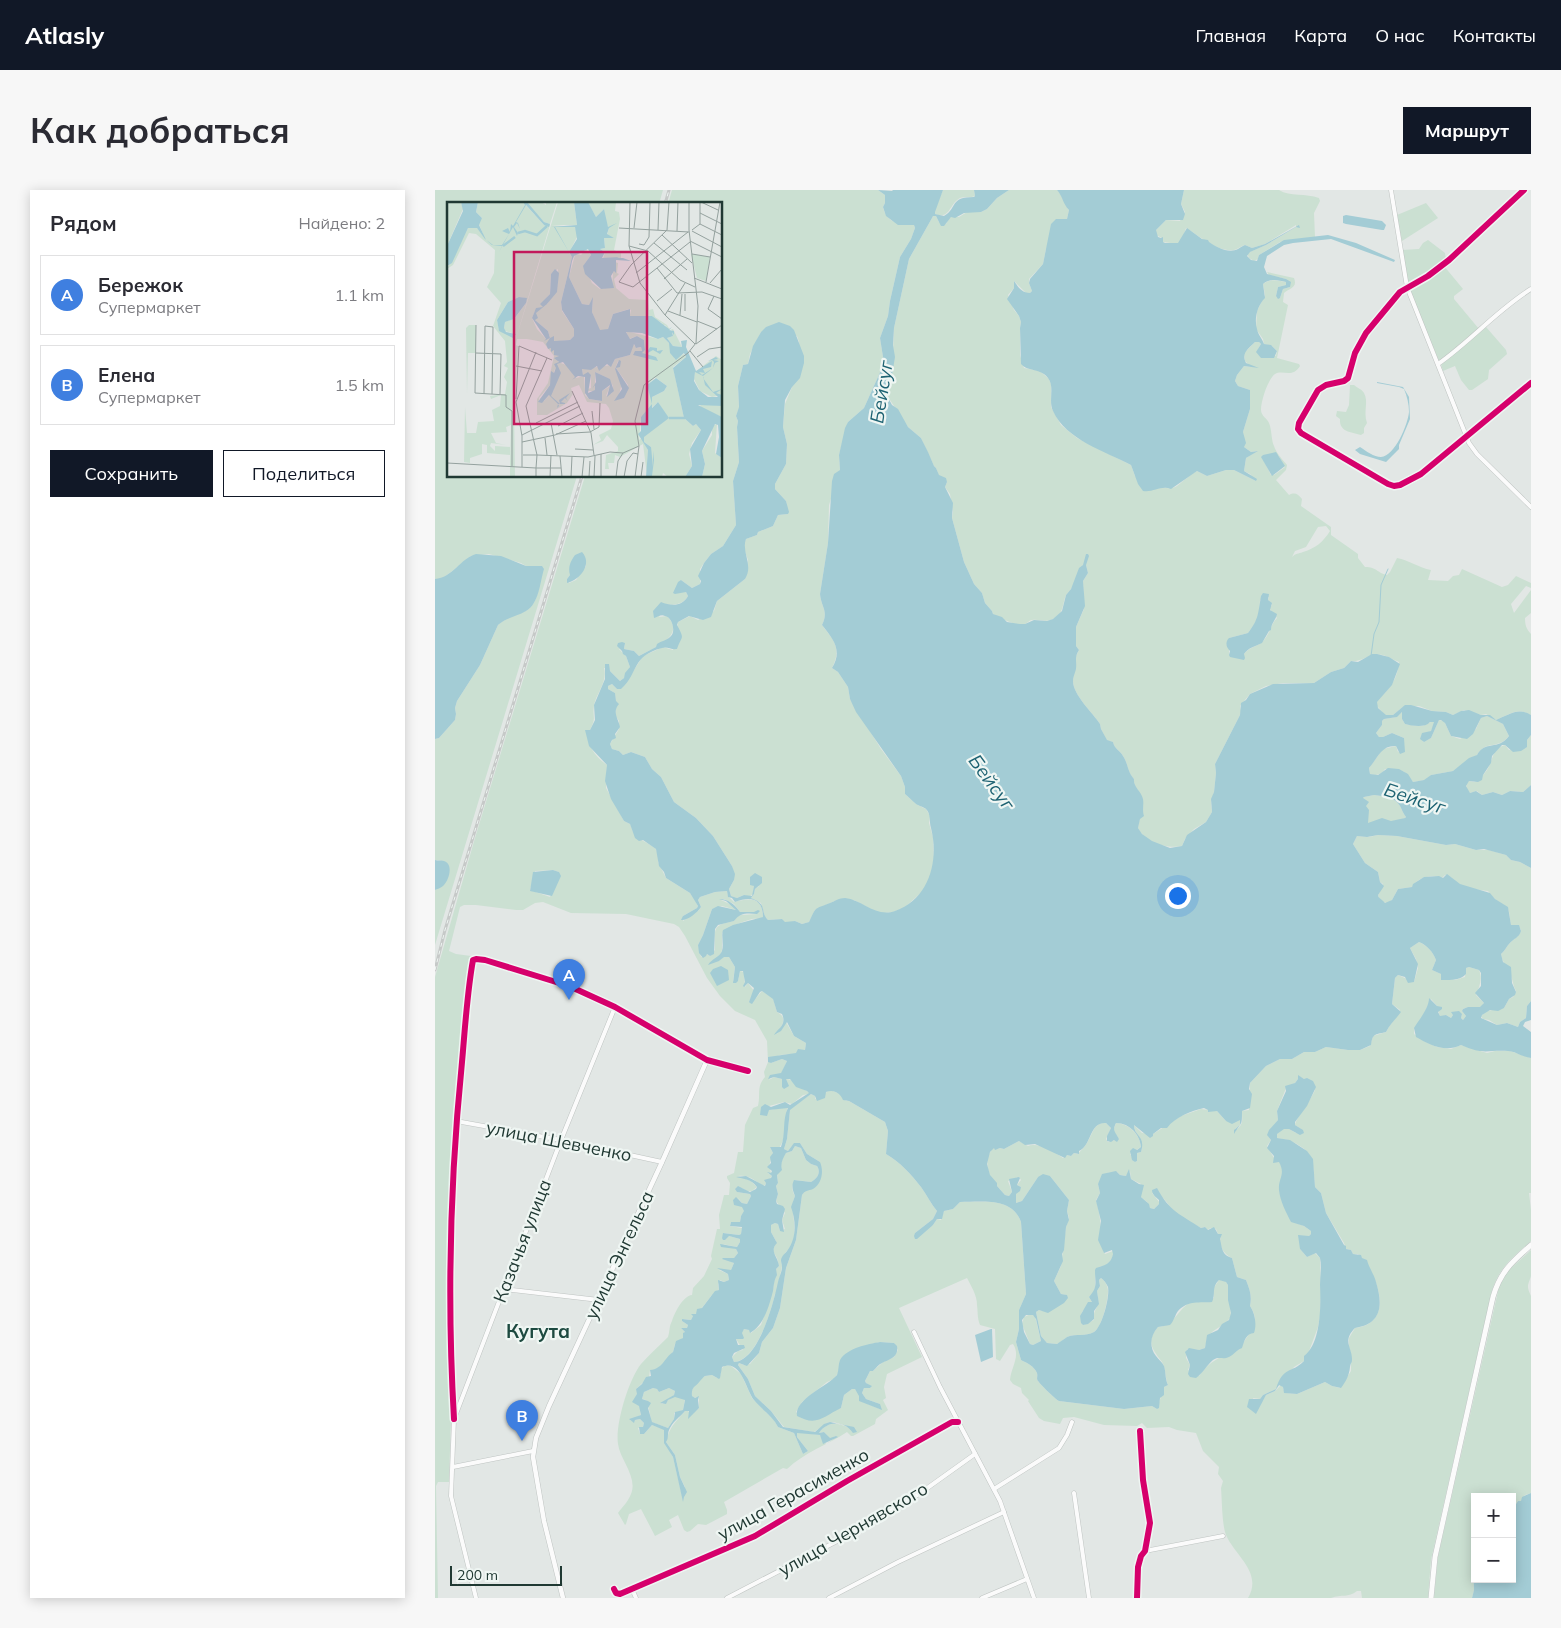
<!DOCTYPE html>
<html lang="ru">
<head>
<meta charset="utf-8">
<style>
  body { margin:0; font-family:Mulish,sans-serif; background:#f7f7f7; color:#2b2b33 }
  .controls { position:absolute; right:15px; bottom:15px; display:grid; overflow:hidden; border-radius:0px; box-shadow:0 2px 12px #0003 }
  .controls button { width:45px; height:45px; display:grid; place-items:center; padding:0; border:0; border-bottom:1px solid #e1e1e2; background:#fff; color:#2b2b33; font:25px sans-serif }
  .scale { position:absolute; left:15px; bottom:12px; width:112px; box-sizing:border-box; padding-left:5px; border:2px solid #203933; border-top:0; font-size:14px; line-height:18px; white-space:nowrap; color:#203933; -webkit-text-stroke:4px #eff6f3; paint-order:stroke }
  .you { position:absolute; left:742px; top:705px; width:18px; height:18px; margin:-12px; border:4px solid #fff; border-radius:50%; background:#1a73e8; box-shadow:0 0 0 8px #1a73e833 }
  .badge { display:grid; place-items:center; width:32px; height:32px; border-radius:50%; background:#111827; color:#fff; font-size:16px; font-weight:700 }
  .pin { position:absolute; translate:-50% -41px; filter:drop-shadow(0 1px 2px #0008) }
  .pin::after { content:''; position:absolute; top:26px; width:18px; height:15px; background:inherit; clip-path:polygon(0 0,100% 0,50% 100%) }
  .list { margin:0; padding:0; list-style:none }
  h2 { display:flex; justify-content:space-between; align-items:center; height:65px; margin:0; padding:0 20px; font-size:21px }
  h2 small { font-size:16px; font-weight:400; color:#7c7c81 }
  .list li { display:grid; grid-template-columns:32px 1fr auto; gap:15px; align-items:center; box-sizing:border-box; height:80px; margin:0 10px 10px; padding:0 10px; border:1px solid #e1e1e2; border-radius:0px }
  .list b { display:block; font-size:19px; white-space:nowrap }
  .list p { margin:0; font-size:16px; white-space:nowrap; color:#7c7c81 }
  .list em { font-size:16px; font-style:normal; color:#7c7c81 }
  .actions { display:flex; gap:10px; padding:15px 20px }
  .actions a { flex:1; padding:11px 0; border:1px solid #111827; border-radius:0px; text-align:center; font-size:18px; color:#111827 }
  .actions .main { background:#111827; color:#fff }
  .map { position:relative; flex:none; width:1096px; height:1408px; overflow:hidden; border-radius:0px }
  header { display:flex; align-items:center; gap:30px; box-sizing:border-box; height:70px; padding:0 25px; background:#111827; color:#fff }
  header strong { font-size:24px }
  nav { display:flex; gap:28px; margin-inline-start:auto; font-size:18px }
  .intro { display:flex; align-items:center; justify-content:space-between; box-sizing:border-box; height:120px; padding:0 30px }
  h1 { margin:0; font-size:35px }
  .button { padding:12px 22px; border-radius:0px; background:#111827; color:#fff; font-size:18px; font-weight:700 }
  main { display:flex; gap:30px; padding:0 30px }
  aside { flex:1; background:#fff; border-radius:0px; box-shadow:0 2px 12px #0003 }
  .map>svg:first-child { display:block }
  .green { fill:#cbe0d2; fill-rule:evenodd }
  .water { fill:#a3ccd5; fill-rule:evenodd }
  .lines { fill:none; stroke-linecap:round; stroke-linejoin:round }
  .stream { stroke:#a3ccd5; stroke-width:1 }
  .minor-casing { stroke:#bfc4c2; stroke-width:5 }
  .tertiary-casing { stroke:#bfc4c2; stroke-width:5.5 }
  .secondary-casing { stroke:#bdc5c2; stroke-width:6 }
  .minor { stroke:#fbfbfb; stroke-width:4 }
  .tertiary { stroke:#fbfbfb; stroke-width:4.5 }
  .secondary { stroke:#fbfbfb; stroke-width:5 }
  .rail-casing { stroke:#c6c9c8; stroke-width:3 }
  .rail { stroke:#eff6f3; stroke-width:1; stroke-dasharray:4; stroke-linecap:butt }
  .cycleway-casing { stroke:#eff6f3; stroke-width:9 }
  .cycleway { stroke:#d6006c; stroke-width:6 }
  .labels { text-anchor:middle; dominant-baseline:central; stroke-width:4.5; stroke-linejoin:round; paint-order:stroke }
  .street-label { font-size:18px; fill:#203933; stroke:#eff6f3 }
  .water-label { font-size:19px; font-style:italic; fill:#1d6272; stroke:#eff6f3 }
  .neighbourhood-label { font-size:19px; font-weight:bold; fill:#1d4a40; stroke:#eff6f3 }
  .inset-river { fill:none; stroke:#a3ccd5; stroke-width:2.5 }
  .inset-road { fill:none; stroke:#94a19e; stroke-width:1 }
  .view { fill:#c2185b; fill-opacity:0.15; stroke:#c2185b; stroke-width:2.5 }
  .inset-edge { fill:none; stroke:#203933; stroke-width:2.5 }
</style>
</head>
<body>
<header>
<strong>Atlasly</strong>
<nav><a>Главная</a><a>Карта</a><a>О нас</a><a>Контакты</a></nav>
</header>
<div class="intro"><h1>Как добраться</h1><a class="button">Маршрут</a></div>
<main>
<aside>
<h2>Рядом<small>Найдено: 2</small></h2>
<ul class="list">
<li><span class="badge" style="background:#3f7fe0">A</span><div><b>Бережок</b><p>Супермаркет</p></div><em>1.1 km</em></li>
<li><span class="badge" style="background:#3f7fe0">B</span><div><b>Елена</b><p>Супермаркет</p></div><em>1.5 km</em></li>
</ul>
<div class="actions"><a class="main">Сохранить</a><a>Поделиться</a></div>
</aside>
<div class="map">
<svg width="1096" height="1408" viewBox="0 0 1096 1408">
  <rect width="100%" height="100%" fill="#e2e7e5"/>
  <g class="green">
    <path d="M0,0H228L224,14H14V286H142L0,755V700H1L9,671L0,670V549L4,548L20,530L21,524L20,518L22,511L45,475L63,435C71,428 78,426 88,422C105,416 104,392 107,376H91L86,373L54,364L36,366L16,382L6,389H0Z"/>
    <path d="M237,0H443L450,5V13L448,17C451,33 466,35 479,35L480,38L476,49L465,67L455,111L453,126L445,148L448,167L447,178L429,218L413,232L404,265L405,280L394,315L393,353L385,404C386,417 394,421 387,435C399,451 407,458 397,478L403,482L413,497L415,509L446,559L466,586L470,597V604L481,614L491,619L495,626L494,633L498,647L499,669L496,686L489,700L469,718L458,722L449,723L441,722L419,710H402L380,720L374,732L367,734L360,731L355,733L349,732L347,729L333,730L330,727L326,713L316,708L319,704L320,699L324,696L318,695L319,696L318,704L314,707L309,705L302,708L296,706L294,699L299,690L297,676L278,646L261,628L239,612L226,587L217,579L210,567L196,562L188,565L184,561L177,559L175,554L184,539V531L180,525L181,517L180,503L173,499V496L177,494L182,499L193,489L208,466L228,457L238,460L243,432L255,426L263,430L279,421L282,411L310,389L313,370L308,356L311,349L322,345L323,342L338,336L343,325L353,324L351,311L340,299V294L351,274L352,254L348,237L350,214L357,197L364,152L362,146L326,142L315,164L313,174L308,175L303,196L304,218L301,226L303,231L302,237L304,272L298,291L301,335L288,356L276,364L269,373L265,379V394L257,398L246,390L249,402H251L253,406C248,414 240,416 231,414L224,427L232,426C252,446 218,458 204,466L199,461L189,459L190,454L184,459L191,466L195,477L189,488L185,491L175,481L174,478H169C173,492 161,503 159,516C157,527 162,526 155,540H152C152,555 160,567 172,575L171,598L189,631L195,634C197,637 197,640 198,642C202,650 215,653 221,659L224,669L223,672L231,688L255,703L260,710L263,716L262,718L248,726V731L264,720L266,717L263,710L265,707L280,702L292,701L293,706L299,712C314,708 328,706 328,727C324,730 322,728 317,729C306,732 296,736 287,743V760L284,771L288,767H294L300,777L298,791H303L305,781L309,782L310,797L313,793L319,801L314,812L321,808L327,801L338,808L342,822C354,828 346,836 342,844L351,832L359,846L371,853L370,860L359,864L345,865L333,870L336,873L347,869L352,871L346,884L337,886L334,890L339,887L347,889V897L351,889C358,888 367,899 374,902V904L368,905L357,914L349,912L334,916V920L353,917C348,930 353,947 344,958L335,957L338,963L334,976L336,983H333L337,986L329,996C320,991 314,984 303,986L316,991L322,997L317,1001H312L307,998L302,1002L315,1004L316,1006L312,1014L307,1013L303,1008L310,1021L306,1026L305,1032H296L295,1036L307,1038L306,1044L304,1045L289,1043L287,1048L294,1046L305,1049V1052L302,1057L287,1054L301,1059L303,1063L299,1068H288L299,1073L296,1080H284L293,1084L294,1090L289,1092L285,1090L283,1094L284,1100C275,1103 268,1121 258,1126L256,1130L249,1129L247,1131L253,1135L252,1138H246L250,1142L248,1148L240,1154L238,1162L226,1177L222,1180H215L214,1187L201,1199L203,1202C199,1212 203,1211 205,1218C206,1221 205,1223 206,1225L195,1230L199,1232L200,1230L205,1229L209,1233L208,1237L203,1238L205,1244H209L217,1235L229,1239V1250L238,1267L248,1310L250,1297L245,1287L240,1265L231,1252C235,1236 240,1233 250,1221L252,1220L255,1223H258L264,1218V1207L258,1208C253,1199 263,1191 270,1186L277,1185L282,1188L286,1184V1179L290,1175L296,1176L306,1184L317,1208L339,1230L343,1237L359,1243L368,1264L373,1261L362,1247V1242L385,1245L391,1254L397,1250L401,1246L395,1249L389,1242L384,1243C392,1231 402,1232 415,1238L416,1237L398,1232L392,1233L379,1242L349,1237L336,1221L320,1206L313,1189L303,1175L304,1173L309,1175L315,1174L324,1163L327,1152L338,1138L345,1118L351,1078L361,1050L367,1005L369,1001L383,994L385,972L372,964L365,953L357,956L353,961L349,959L352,949L355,919L376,904L380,906V909L395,900L406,904L411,911H414L450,932L453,941L451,964C465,972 476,984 486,997C492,1005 496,1014 502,1021L498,1029L480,1043L498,1035L502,1029L506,1030L509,1021L518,1019L525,1012C547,1012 577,1007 586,1032L591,1104L584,1120V1139L581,1152L586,1170C592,1173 599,1176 602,1183C603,1187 601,1187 603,1191C606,1195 620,1209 624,1211L689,1219L717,1216L722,1219L729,1197L733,1195C730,1188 731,1178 727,1172C718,1160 710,1151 723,1137C745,1136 744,1104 772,1112L779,1108L778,1099L784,1090C788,1090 792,1091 793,1095C794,1098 796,1124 796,1126C792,1135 777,1139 773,1147C771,1150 771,1155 770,1158L764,1160L752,1159L751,1168L755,1175L753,1180L764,1186C773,1172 789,1164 805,1159C812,1143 828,1135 815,1116C817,1106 815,1100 811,1090L802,1087L797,1068C788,1064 783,1055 786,1045L783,1044L781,1039L776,1038L772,1040L770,1037L766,1038C758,1033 748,1030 741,1023C732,1015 731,1006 717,1003L725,1013L719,1019L715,1018L712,1012L706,1007V994L696,989L695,981L691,986L685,985L682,982L672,983L663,994L665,1003L661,1010C666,1027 666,1043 668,1060L670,1064L678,1061C679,1069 673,1076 664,1077C663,1079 661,1081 661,1084C658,1093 664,1099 654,1107L657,1112H654L650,1119L647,1122L646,1128L648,1135L659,1130C658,1122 661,1120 663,1114C664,1110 662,1104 662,1101L665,1096L664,1090L666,1088C670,1091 673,1096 673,1101C673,1111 667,1137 659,1142C651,1147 642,1143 632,1147C629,1149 626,1152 622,1154L612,1153L606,1146L601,1122L604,1120C618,1124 617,1117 629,1112L631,1105L626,1104L619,1091L626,1076L631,1037L634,1028L632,1021L634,1010L615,986L603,987L587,1011L581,1013V1003L586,997L582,995L586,990L584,987L573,991L577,1002L574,1006L570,1005L562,996C560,992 557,990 555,986C551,976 551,965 559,957L562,959L565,958L569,959L584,951L593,956C602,952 620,962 628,968L632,965L636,966L639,963L643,964C646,960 651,956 653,951C658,943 659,932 671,933L676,938L671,949L673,952L684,949L678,941L681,933C695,934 705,945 706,957L695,964L700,972L702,971V963L706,962C710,950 699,945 699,935L707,943L718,944L746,926L766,919L782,921L791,931L805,929V935L800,939L801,940C809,934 807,930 807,921L814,920L815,893L831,876L845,869H857L869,862H880L891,857L913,860H925L935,856L938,846L951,842C955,834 961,829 965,820L957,814L960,788L963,785L979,792L983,778L981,769L975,758L984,752C993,756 998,762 1001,770L997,780L1006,784L1008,790L1015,788L1020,790L1030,787L1031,778L1034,777L1044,780C1048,789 1044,797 1041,805L1049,813L1047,817C1041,818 1034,816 1028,819L1027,821L1031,826L1028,830L1026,828L1027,824L1018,825L1016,828L1011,825L1005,827L1002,816L996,809C991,819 987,830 979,839V844L989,851L1002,857L1016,859L1026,855L1052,863L1060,861H1075L1096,868V1003H1094L1096,1020V1051C1077,1068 1063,1078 1056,1104L996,1370L993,1408H927L926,1401H922C913,1408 907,1404 896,1408H813C828,1382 800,1366 791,1345C787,1335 787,1310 786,1298L788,1291L783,1284L784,1277L768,1261L761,1243L742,1240L734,1237L712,1238L707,1233L702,1236L669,1235L639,1227L628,1228L625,1234L609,1231L604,1228L593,1211L594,1210L587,1203L586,1198L578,1194L575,1190C576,1177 586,1166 578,1154L575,1155L565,1171L561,1169L560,1139L545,1135C542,1127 543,1122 542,1115C542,1105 536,1096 532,1088L464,1118L487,1167L452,1184L449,1197L451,1208L448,1210L453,1220L441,1229L440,1234L418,1246H416L412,1242C392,1255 370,1262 352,1279L348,1278L289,1312L292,1320V1324L271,1335L263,1334L255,1341L252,1342L249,1340L243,1325L234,1330L237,1337L220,1346L206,1319L194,1324L191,1334L190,1335L183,1323C188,1316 193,1312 196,1304C203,1287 185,1270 183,1254C180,1234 194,1189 206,1174C214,1165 224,1156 233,1147C235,1141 234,1136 237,1131C240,1122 248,1106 257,1105L258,1098L269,1086L277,1069L276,1066L282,1039H285L284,1025L289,1005H294L295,993L292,988V986L299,983L303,962H308L310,935L318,918L323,916C326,904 321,897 330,887L329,882L333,872L332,851L320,830L300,821L285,806L272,788L250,746L244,737L239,734L191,724L136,723L108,712L100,713L88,720H81L41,715H29L25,717L14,761L21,764L36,766L20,909L13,1031V1139L16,1229L14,1292H3L1,1296L3,1408H0V787L40,648L150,286H286V14H233ZM138,368L150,372L151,376L141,390L134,393L132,389L135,385ZM118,680L124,682L115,707L95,700L100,681ZM289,709L299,714L305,722H319L322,724L306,725L301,727L299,731C276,735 280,740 280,760L275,766L272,764L266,767L263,755L268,745L277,719L287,716L301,720L299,716L286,710ZM863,886L869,889H874L880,900C876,910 861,928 860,935L866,939L861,943L854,939H846L842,944V948C845,949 849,949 853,950C880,961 878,971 880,997L886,1003L891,1023L909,1053L911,1059L916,1060L918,1064H923C943,1084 961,1133 920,1138L914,1148V1157L916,1164V1181L905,1198L897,1196L890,1192L862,1204L851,1203L848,1199V1197L846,1195L840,1201L831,1205L822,1219L818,1208L825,1209L828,1205L841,1199L859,1177L869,1171L873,1164L883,1137L885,1126L886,1104L885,1068L880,1063L872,1067L865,1059L869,1046H874L876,1044V1041L869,1036L856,1031L847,1008L845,994L847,989L848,979L845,972L839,968L832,956L836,950C828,941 839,939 843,930L842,921L851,898L860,893L863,889ZM445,1152L459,1153L463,1160L459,1167L448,1172L438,1181H435L430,1191L431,1193L436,1196L435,1198H429L427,1203L431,1209L445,1214V1219L433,1214L420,1199H417L409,1205L406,1218L373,1229L366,1228L361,1222L367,1212L392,1192L399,1189L419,1159Z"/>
    <path d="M508,0H539L540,6C536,8 530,6 525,8C514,14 515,30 500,24V19Z"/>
    <path d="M574,0H622C628,6 629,14 634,20L632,29H625L611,59L608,74L594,89V93L597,101L595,103H591L579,91V98L573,105L579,120L584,126L586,132L585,138V165L589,178L605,181L614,189L616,194V217L626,235L642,248L696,275L700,286C711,291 731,303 742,296C749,291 754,285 762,281L772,286L791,280H799L821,291L815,284L809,281L811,268L822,261L816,262L809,257L808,242L815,219V200L803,196L800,191L802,185L809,176L816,177L810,171L809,163L820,152H824L826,154L823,159L841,166L842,161L837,156L829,154L828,149L821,139L822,121L830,105L828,94C835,88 843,91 851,92V95L843,97L841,106L845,108L848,99L855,97L851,89L834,85L832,82L859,88C863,98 854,98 849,103L848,112L853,115L842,168L864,174L865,176C857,189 848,179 840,184C833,189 826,211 826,220C826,226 832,228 834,233C837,240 836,249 839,256C841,263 848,270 852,275L851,280L841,290L854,305C860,302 863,304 867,309L866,316L896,337V345L923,364V368L930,377C942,377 942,383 952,385L955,382L962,368C974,370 984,378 996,380L993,390L1013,391L1018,386L1024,385L1027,379L1067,397L1073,395L1081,386L1096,393V398L1091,396L1076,414L1079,423L1096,400V423L1090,428C1090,434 1091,439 1096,444V525C1082,517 1074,525 1061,530L1051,524L1046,525L1029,520L1018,525L1011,522L997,521L984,516L968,517L958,525H950L941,515L942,511C954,499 963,489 964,472C955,469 949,463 940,465C931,466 925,472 916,471L909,478L896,482L879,493H848L831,496L815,504L805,516L806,521L805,525L780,574L781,583L779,602L776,612L777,622L771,632L759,639L750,649L747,656C732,659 710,653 703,638C704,628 710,619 707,608C705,601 698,597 699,589C692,582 693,573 688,566C685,560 680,560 678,552L672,551L666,539L665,534C658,523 638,505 638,491C638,483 642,476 640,468L644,460L641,456V437L649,419L648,391L653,383L651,375H648C642,383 641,391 636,399C635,401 632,403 631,405C627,415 629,425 616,430C610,432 603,429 597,430C594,430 593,433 590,434C582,437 565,428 558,424L557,421L550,413L547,403L539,394L529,372L517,328L518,322L515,304L510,297L512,292L504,286L501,278L499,276L486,248L473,237L451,204L452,198L457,185L459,138L474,69L497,28L498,26H501L504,32L511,34L513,29L516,27H524L532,22H546L552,19L562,8ZM843,265L850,277L839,285H836L827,267ZM891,336L895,341C888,352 881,358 868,362C863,364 861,363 857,367L860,361L871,357L883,337ZM834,407L833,410L837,415L834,418L842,428C836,434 835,443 829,450C823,457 815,456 809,464L794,465V448L813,443L824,428L825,410Z"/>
    <path d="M749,0H844C855,7 871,3 884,8L885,11L879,23L880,47L845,52L824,65L823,69L819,71L814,68L812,63L831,55L861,37V35L830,54L817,58L810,55C806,56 803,59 799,60C781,62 765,46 751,38L748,47L743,54L728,52L727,48L721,45V40L731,30L745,31L750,22L746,14Z"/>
    <polygon points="991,13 1003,28 967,51 962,25"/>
    <path d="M993,50L1010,63L1011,71C1000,78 986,93 973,93L967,60L984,59L988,53Z"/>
    <polygon points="1009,76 1028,99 1019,106 1019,109 1044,139 1015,163 1004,171 974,99"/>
    <polygon points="1051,137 1071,160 1072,164 1054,180 1053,189 1037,200 1034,200 1026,190 1020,176 1008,181 1006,174"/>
    <path d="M915,195H919C922,198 927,199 929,203C934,212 928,221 932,233L929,238V243L926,245C916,242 904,242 905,229L901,226L902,221L911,222L914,215Z"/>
    <path d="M967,522L968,524L967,529L970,534C975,535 982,536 987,536C991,535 994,532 999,531L1000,533L996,541L987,545L988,552L996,548L1004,530L1009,531L1016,546L1025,549L1041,539L1046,528L1052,526L1068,534L1074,546C1063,560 1050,550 1042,565L1018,581L996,585L990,590L978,592C969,579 966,579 950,579C946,585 941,586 935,584L934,578L948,559L961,556L963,562L969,557V548L957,543L948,547H944L941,543L947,535V531L949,529L961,527Z"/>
    <path d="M1096,545V595L1088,602L1075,601L1067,605L1058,602L1047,605L1042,601L1035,603L1032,601L1031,593L1034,591L1040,592C1044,588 1049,585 1052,580C1058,571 1057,558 1070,555L1074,560L1092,554V550Z"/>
    <path d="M939,605C949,606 960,607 965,616C967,620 968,623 971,627L970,628C967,629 962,631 958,631C949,631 943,628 934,634L932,633V618L927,609L929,607Z"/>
    <path d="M943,645L962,646L1011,655L1020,654L1041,660H1054L1071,665L1076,670L1085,672L1096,678V811L1092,816L1091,828L1085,832L1083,837L1072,833L1062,835L1054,830L1048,829L1046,826L1052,821L1069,818L1074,809L1078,807L1081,801C1078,796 1078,791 1076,786C1073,778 1067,773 1066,764C1070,761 1071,757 1074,754C1079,748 1084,748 1086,740L1083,735H1076C1073,719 1077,719 1062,711C1058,708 1056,704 1053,701C1043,700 1032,698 1024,694C1018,690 1017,686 1010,685L1007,688C996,684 983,687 977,697L963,699L957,710L952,713C948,713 945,710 943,706L948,694L945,692L943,682L930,673L918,654L922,646L934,647Z"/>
    <path d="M360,956L366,958L371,970L376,974L382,976C386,982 383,988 376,992L360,990C356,996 357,1001 360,1006C354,1020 363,1036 358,1051C355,1061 344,1065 347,1076L342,1102L340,1104C336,1122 321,1171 299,1172L297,1167L303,1161L308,1160L301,1149L309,1139L314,1140L316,1143L326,1135L338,1099L341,1079L344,1076L342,1068L338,1061L341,1051L336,1042V1035L340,1033L343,1034L345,1041L350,1039L347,1030L350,1023L341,1011L343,1004L341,996L343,993L342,984L349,965L351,963L357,961Z"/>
    <path d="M1096,1060C1096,1067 1096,1078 1096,1086C1093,1096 1091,1095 1096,1106V1303L1090,1305L1086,1311H1083L1077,1320V1307H1040V1376L1038,1377L1039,1400L1037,1408H999L1003,1367L1064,1097L1072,1082Z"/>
    <polygon points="596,1124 600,1126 606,1151 598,1155 595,1154 587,1134 589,1127"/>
    <path d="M218,1198L222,1199L224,1202L234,1198L240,1201L239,1205L226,1214L231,1213L233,1210L240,1206L250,1209L248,1220L239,1223V1229L233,1238L216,1232C216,1227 213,1214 211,1210L207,1209L209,1202Z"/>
  </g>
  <g class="water">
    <path d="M443,0L457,1L458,0H508L500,22V24L509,26C523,18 514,7 539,7L540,6L539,0H574L562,8L552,19L546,22L529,23L520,28L516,27L509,36H506L501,26H498L497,28L474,69L459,138L458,155L460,167L457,185L452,198L451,204L457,215L463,219L473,237L486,248L493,262L499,276L501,278L504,285L511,288L512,292L510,297L518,313L517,328L529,372L539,394L547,403L550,413L557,421L558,424L567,427L572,432L585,434H590L599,430L612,431L618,429L627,421L631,405L636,399L644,378L648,375L651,364H653L654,366L651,375L653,383L648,391L650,416L641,437V456L644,460C639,468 642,470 641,479C640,483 638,487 638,491C638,505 658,523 665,534L666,539L672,550L678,552C680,560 685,560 688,566C693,573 692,581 699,589C698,597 706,601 708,609C709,615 707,620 709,626L705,629L703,638L707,644L717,651L735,658L747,656L752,645L771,632L777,622L776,609L779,602L781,583L780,574L805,525L806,513L811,510L815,504L838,494L879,493L896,482L909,478L916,471L923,472L937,464H942L954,467L965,474L957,495L942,512L943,518L951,525H958L970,515H976L997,521L1011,522L1018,525L1026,521L1034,520L1046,525H1055L1061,530C1074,525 1083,517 1096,525V545L1092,550V557L1086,561L1078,562L1070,555H1067L1057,566L1056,573L1048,585L1047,590L1043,592L1034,591L1031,596L1035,603L1041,601L1047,605L1058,602L1067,605L1075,601L1088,602L1096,595V678L1085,672L1076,670L1071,665L1049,659L1041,660L1020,654L1011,655L962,646L943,645L932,647L922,646L918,654L930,673L943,682L945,692L949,696C941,709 941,704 950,713L957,710L963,699L977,697L978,694L989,687L1004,686L1008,688L1012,684L1025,694L1055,703L1060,709L1073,717L1076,735H1084L1086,741C1084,748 1079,748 1074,754C1071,757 1070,761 1066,764L1068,772L1076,777L1077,793L1081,802L1080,805L1074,809L1069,818L1063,821L1055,820L1047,825L1046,828L1062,835L1072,833L1083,837L1085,832L1091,828L1092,816L1096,811V830L1090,832L1088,836L1096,842V868C1087,867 1080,861 1073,861C1050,860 1049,865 1026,855C1010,863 995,855 981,847L979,838C984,830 994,818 994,808L1002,816L1007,817V819L1003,822L1005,826L1011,825L1016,828L1018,825L1016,822L1024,821L1027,824L1026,828L1028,830L1031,826L1027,821L1028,819L1033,817H1045L1049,813L1040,803L1046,796V783L1044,780L1034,777L1031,778V784C1025,791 1014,790 1006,790V784L997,780L1001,770C998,762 992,755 984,752L975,758L983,774L979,792L973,793L970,787L963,785L960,788L957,814L966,822C961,829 955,834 951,842C939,845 938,843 936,855L925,860H913L891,857L880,862H869L857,869H845L831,876L815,893L814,899L817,904L815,918L807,921C807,936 807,931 799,944V940L805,935V930L797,934L791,931L782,921L773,922V920L769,918C756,921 740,927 732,938H726L718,944V946L715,948L699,935C699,947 711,945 706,962L702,963V971L700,972L697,970L695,961L698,958L702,960L706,957C705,945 695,933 681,933C677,941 680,941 684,949L682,952L679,950L676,952L672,951V946L676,938L671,933C654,932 657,955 644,961V964L639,963L636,966L632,965L630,968L600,954L590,955L584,951L569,959L565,958L560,960L559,958L555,962L552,974L555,985L562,993V996L570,1005L574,1006L577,1002L574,989L584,987L585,988L582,995L586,997L585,1001L581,1004V1013L587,1011L603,987L608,984L615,986L634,1010L632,1021L634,1030L631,1037L629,1060L627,1064L628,1071L619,1091L626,1104L632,1105L633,1108L629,1113L613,1123L604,1120L601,1122L606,1146L612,1153L622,1154C625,1152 629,1149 632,1147C642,1143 650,1147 659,1142C667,1137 675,1107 673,1097C671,1093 669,1090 666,1088L664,1090L665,1096L662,1101L664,1114L659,1121V1129L653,1134L648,1135L646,1133L645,1126L653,1112H657L654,1107C663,1097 660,1093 660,1080L661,1078C670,1075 676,1074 678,1064L677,1060L669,1063L663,1050L666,1031L661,1011L665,1003L663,994L667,984L681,981L685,985L691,986L694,979L696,989L704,994L709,995L706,1007L714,1014L715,1018L719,1019L724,1014V1010C722,1008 717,1005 717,1000L722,998C735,1022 745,1024 766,1038L770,1037L773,1040L779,1037L783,1044H787L785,1049C787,1056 786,1065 797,1068L802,1087L811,1090C815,1100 817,1106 815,1116C820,1123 822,1135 819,1143C811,1143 809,1152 807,1158C801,1160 799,1165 794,1167C788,1170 784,1166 778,1170C772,1175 768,1183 761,1188L755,1187L753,1184L755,1175L750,1162L754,1158L764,1160L770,1158L772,1145L783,1140L787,1134L794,1130L796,1123L793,1110V1095L791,1092L784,1090C776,1097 781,1105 777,1112C765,1113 753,1110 743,1121C740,1125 739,1131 735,1135L723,1137C715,1146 714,1157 721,1166C724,1170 727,1172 729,1176C731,1182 730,1189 733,1195L729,1197V1205L725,1208L724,1218L722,1219L717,1216L689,1219L624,1211C620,1209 606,1195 603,1191C601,1188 603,1187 602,1183C599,1176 592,1173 586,1170L581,1152L584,1139V1120L591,1104L586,1032C577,1007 547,1012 525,1012L518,1019L509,1021L507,1029H502L498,1035L482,1049H480L479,1046L480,1043L498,1029L502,1021C496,1014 492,1005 486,997C476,984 465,972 451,964L453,941L450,932L414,911L408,910C405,903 399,899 391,902L390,908L382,911L380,906L376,904L355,920L352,949L349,959L353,961L359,953H365L372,964L385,972C389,981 387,994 378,999C373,1001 370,1000 367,1005L361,1050L351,1078L345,1118L338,1138L327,1152L324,1163L312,1176L304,1173L303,1175L313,1189L320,1206L336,1221L348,1237L380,1242L389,1234L395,1232L419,1237L422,1242L418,1243C409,1230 392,1231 384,1243L389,1242L395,1248L401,1246L403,1247L388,1254L385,1245L362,1243V1247L373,1261L368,1264L359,1243L343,1237C338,1226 327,1220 319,1210C311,1200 306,1168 287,1177L285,1188L284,1189L277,1185L270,1186C268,1187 267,1189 265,1191C261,1197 256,1196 257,1206L260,1208L264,1206L263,1210L264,1218L253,1229L254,1221H250C245,1227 237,1232 234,1240C232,1245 234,1248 231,1252L240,1265L245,1287L252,1302L249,1307L248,1312L238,1267L229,1253V1240L217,1235L209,1244H205L204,1237H208L209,1233L205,1229L200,1230L199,1233L194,1229L206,1225L204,1216L197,1212L202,1204L201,1199L207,1194L211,1187L216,1186L215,1180C228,1179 229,1168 238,1162L241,1151L248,1148V1143L250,1142L246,1138H252L253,1135L247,1131V1129L256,1130L258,1126L256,1124H261L262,1119L267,1118L280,1101L284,1100L283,1090L289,1092L294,1090L293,1084L282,1078L296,1080L299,1073L287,1069L288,1068H299L303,1063L301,1059L286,1057L285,1054L302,1057L305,1052V1049L294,1046L290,1050H288L287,1048L288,1043L304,1045L306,1044L307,1037L295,1036L296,1032H305L306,1026L309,1021L307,1017L299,1015L298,1010L301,1007L307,1013L312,1014L316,1006L315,1004L302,1002L300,999L303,996L315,1002L321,999L322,997C316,989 309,989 301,987L311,986L330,996L331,993L329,990L336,988L337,986L332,982L336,983L337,981L332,977L336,973L335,967L338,963L335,957H346C351,944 347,929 353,918L334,920L332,926L325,925L326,917L330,914L336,917L350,912L355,915L374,903L372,901L361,897L355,889H351L354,896L349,899L347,897V889L339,887L333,889L335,885L346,883L352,871L347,869L336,873L333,872V867L361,863L363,859L370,860L371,853L359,846L352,832L346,841L339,845C343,838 352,835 347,824L342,822L338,809L327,801L325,802L317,814L315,813L314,812L319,798L313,793L309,797L308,796L310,792L308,781H305L303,791L301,793H298L300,777L294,767H289L284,771L273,775C276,769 285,767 287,761C289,754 286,746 288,740L298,735L328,727C328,708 315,706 300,712L297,708L293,707L292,701L280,702L265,707L263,710L266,717C262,723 252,731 246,730L248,726L262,718L263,716L255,703L231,688L229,682L224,676L221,659L208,650L204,651L200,648L195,634L189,631L176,609L170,591L172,575L154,556L150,540H155L160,530L159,515L170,489V474H174L175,481L185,491L189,488L190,483L195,477L191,466L188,464L187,461L182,456L183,453L187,452L190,453L189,459L199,461L204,466L221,457L222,454C226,451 233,450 236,446C241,441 237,427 230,426C226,424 223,427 219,428L218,421L226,412C236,416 247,417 253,406L251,402L240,404L238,403L243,392L246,390L257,398L265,394L266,391L263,386L269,373L276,364L288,356L301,335L298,291L304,272L302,237L303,231L301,226L304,217L303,196L308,175L313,174L318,156L326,142L331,137L344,132L355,136L359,140L369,166V173L365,188L357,197L350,210L348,237L352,254L351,274L340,294V299L351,311L354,322L353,324L343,325L338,336L323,342L322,345L311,349C306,362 319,375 310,389L282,411L276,427L268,430L254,426L243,432L242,435C250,450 247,445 242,459C236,460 232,456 227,458C196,466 204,483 186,499H182L177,494L173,496V499L180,503L181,511L184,514C177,522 183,528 185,537L180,544L181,548L177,550L175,554L177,559L184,561L188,565L196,562L210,567L217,579L226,587L239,612L261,628L278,646L297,676L300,684L299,690L294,699L296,706L302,708L309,705L317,706L319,696L315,695V687L320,683L327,687V693L320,699L319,704L316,708C334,715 324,721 333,730L347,729L350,732L360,731L367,734L374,732C376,728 378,722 381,719C385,716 391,715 395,713C400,711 404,708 410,708C428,710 441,728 460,721C495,708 504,670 496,638C494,631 496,624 491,619C489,617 484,616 481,614C477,611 474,607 470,604V597L466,586L421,522L415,509L413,497L403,482L397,478C408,460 398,449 387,435C394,421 386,417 385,404L393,353L397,291L399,284L405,280L404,265L410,238L413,232L429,218L447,178L448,167L445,148L453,126L455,111L465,67L476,49L480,38L479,35H463L451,26L448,17L450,13V5ZM967,522V529L970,534C978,536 990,538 995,532H999L996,541L987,543L985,549L989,552L996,548L1004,530H1006L1010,533L1016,546L1032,549L1038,544L1046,528L1052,526L1068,534L1074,546C1063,561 1050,550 1042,565L1034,568L1018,581L996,585L989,590L978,592L973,584L964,579L953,578L943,585L935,584L934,578C943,568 946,555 961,556L965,564L970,562L969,548L957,543L948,547H944L941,543L947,535V531L949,529L962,527ZM939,605C949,606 960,607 965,616C967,620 968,623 971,627L970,628L956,631L947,628L933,633L934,620L931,616L934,612L928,608L929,607ZM360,956L366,958L371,970L376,974L382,976C386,982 383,988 376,992L359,990C356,996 358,1001 360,1006L356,1017C361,1031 362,1048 352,1061C350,1064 347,1065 346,1070C346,1072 347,1075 347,1077C347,1082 344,1087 343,1092C339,1111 324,1171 299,1172L297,1167L299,1163L310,1158L309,1155H303L301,1149H308L309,1148L307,1143L309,1139L314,1140L315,1143C329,1135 334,1116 338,1101C339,1095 339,1090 342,1085L341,1079L344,1076C343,1067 334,1061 342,1053L336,1042V1035L340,1033L343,1034L345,1041L349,1042L347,1030L350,1019L348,1016L342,1014L341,1011L343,1004L341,996L343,993L342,985L347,980C345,974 348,968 351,963L357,961ZM591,1125H598L601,1129L606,1151L598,1155L595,1154L589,1142L587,1130ZM218,1198L222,1199L224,1202L234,1198L240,1201L239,1205L225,1213L231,1214L233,1210L240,1207L250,1210L248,1220L240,1222L239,1229L233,1238L217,1232L213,1218L216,1213L213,1211L207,1209L209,1202Z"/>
    <path d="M622,0H749L746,14L750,24L748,30H731L721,40L723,47L726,48L728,47V52L730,53H743L752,38L767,49L773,50L774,52C781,57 794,64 803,59C805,58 807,56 810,55L817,58L830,54L864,35L865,38L861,37L831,55L815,62L812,66L816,70L822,71L824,65L849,50L893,45L921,53L960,70L959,72L896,49L858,53L849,55L832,66L829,77L832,84L851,89L856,92L855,97L848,99L845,108L843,109L841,106L843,97L851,95V92C843,90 835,88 828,94L830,108C822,116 819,129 822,139C823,145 827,148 829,154L836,155L842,161L839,168H826L821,162L826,154L824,152H820C813,159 806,163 811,173L824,178L809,176L802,185L800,191L803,196L815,200V219L808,242L811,253L809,257L816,262L823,261L811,268L809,281L822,289L821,291L799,280H791L772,286L762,281L736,299C726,295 718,303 708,301L703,294L696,275C671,262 630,249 618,221C613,211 620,197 613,188C606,178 593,182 586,174L585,138L586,132L584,126L572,109L579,98V91C583,97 587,103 595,103L597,101L594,93L595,89L608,74L616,34L621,29H632L634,20C628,14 628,7 622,0Z"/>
    <polygon points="911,25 947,31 951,35 949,40 947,40 911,34 908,33 908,26"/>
    <path d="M942,192L968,197L974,207L975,229L964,255V259L951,272L925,264L920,260L925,257C931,261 939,267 946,267C960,266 973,234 974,222C974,214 972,206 969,199L964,197L942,193Z"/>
    <polygon points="841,262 850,276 837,286 826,267 828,265"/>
    <path d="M147,362C158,374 145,390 132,393V389L135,385C133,377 135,372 140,365Z"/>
    <path d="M41,364L66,366L91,376H107L109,379C105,392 104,414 91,421C81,427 72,427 63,435L45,475L22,511L20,518L21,524L20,530L4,548L0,549V389C17,388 26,368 41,364Z"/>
    <path d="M828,403L834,404L833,410L837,413L835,420L842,424C841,430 836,433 836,440L834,441L827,453C819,457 814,457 809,464L810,468L809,470L795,467L794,465L795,461C791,457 790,452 794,448L813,443C824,429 823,423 826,406Z"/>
    <path d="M0,670C3,671 6,670 9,671C19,674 14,691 8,696C6,698 2,699 0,700Z"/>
    <polygon points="118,680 124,682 126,686 117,706 95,701 98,682"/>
    <path d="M284,709C294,709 300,715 305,722H319L323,720L325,721L322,724C311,723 305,723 299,731L283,735L280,739L279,764L275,766L272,764L271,766L268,768L264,763L263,755L268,745L277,719L283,716L301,720L291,711Z"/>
    <polygon points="286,776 293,780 294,790 282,796 275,783 278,779"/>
    <path d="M863,885L869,889L872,888L878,891L881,897L872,916L860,932V935L868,940L869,943L865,945L854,939H849L842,944V948L855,950L872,961L878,969L880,997L886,1003L891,1023L909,1055L911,1056V1059L916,1060L918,1064L926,1065L927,1068L932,1070C934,1078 939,1084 941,1092C948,1115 947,1134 920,1138C907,1151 917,1157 917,1169C917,1174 916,1171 915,1177C914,1186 911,1191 906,1198L897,1196L890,1192L862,1204L849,1203L848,1197L844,1195L840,1201L831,1205L821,1224L812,1217L814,1209H825L828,1205L841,1199C848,1176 856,1184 869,1171V1166C886,1154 886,1115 885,1095C885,1086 887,1077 885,1068L881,1063L872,1067L865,1059L863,1045L874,1046L876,1044V1041L869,1036L856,1032C851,1022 845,1011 844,1000C843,988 851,985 844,972L838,973L839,966L832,958L836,950L832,945L834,940L843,930L842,921L851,901L850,896L860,893L863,889Z"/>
    <polygon points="556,1139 557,1139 558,1167 546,1172 540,1145"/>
    <path d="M445,1152L459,1153L462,1156C464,1167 455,1169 447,1173C444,1174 441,1178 438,1181H435L430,1191L431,1193L437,1196L435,1198H429L427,1203L431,1209L445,1214L447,1220L424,1211V1206L420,1199H417L409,1205L406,1218C389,1226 382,1237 362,1226C359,1209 393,1196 402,1185C404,1180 403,1175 405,1170C412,1158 433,1154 445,1152Z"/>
    <polygon points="1096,1303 1096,1408 1037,1408 1039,1400 1038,1377 1040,1376 1040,1389 1077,1389 1077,1320 1083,1311 1086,1311 1087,1307"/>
  </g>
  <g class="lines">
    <polyline class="stream" points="936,466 939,444 944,432 946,395 953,379"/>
    <defs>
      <g id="minor">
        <polyline points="956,0 972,97 1034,253 1042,264 1096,317"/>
        <polyline points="1089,0 1014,70 993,86 965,102 931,143 920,163 913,188 909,191 891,195 883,200 864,233 863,239 866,243 953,294 959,296 965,295 986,284 1096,193"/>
        <path d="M1003,174C1036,151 1062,120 1096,99"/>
        <polyline points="21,931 126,950 227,972"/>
        <polyline points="69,1099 164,1110"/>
        <polyline points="479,1142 505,1197 565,1311 599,1408"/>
        <path d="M19,1229C12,1110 15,991 27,872C30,839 32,803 38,770L41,769L50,770L134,796L180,817L272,870L313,881"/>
        <polyline points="18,1277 98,1261"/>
        <polyline points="559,1299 624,1258 632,1245 637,1232"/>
        <polyline points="639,1303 654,1408"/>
        <polyline points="710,1361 788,1346"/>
        <polyline points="179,1399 181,1403 185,1404 320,1346 412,1291 517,1232 523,1232"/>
        <polyline points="197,1399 201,1408"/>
        <polyline points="41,1408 16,1306 19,1229 126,950 180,817"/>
        <polyline points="292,1408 410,1347 484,1304 540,1264"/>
        <polyline points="394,1408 463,1372 569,1322"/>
        <polyline points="547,1408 592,1389"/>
        <polyline points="702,1408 703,1377 706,1366 710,1361 715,1333 708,1290 705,1241"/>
      </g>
      <polyline id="tertiary" points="128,1408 109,1331 98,1267 101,1248 114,1216 227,972 272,870"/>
      <path id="secondary" d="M996,1408L1000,1367L1058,1107C1065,1082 1077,1072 1096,1055"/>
    </defs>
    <use href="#minor" class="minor-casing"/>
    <use href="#tertiary" class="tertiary-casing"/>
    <use href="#secondary" class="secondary-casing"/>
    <use href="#minor" class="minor"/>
    <use href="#tertiary" class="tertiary"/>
    <use href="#secondary" class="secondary"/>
    <defs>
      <g id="rail">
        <polyline points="230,14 234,0"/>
        <polyline points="0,780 10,740 147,286"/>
      </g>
    </defs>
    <use href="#rail" class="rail-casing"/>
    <use href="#rail" class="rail"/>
    <defs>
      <g id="cycleway">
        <polyline points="1089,0 1014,70 993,86 965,102 931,143 920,163 913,188 909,191 891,195 883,200 864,233 863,239 866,243 953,294 959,296 965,295 986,284 1096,193"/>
        <path d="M19,1229C12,1110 15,991 27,872C30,839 32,803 38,770L41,769L50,770L134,796L180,817L272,870L313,881"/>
        <polyline points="179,1399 181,1403 185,1404 320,1346 412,1291 517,1232 523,1232"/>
        <polyline points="702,1408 703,1377 706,1366 710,1361 715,1333 708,1290 705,1241"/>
      </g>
    </defs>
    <use href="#cycleway" class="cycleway-casing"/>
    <use href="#cycleway" class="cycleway"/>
  </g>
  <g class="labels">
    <g class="street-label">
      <text transform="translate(124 951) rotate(11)">улица Шевченко</text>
      <text transform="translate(87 1051) rotate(-69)">Казачья улица</text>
      <text transform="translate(184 1065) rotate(-65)">улица Энгельса</text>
      <text transform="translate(358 1304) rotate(-29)">улица Герасименко</text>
      <text transform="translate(418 1339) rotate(-30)">улица Чернявского</text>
    </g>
    <g class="water-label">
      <text transform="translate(446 202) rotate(-81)">Бейсуг</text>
      <text transform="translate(557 592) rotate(54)">Бейсуг</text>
      <text transform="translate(980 608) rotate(18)">Бейсуг</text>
    </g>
    <g class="neighbourhood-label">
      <text x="103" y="1141">Кугута</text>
    </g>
  </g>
  <g transform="translate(12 12)">
    <rect width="275" height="275" fill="#e2e7e5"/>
    <path d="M0,0H14L16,7L0,44ZM31,0H76L97,23H103L67,143L111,0H127L130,23H104L128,25L131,33L122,51L125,55L114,100L115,109L127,127V134L123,138L103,140L102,143L112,154L111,160L122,164L129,176L137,174L138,188L144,186V173H136L135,167L165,163L168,157L183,153L186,142L190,146L194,145L195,149L186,152L203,156L194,151L198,148L197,138L190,134L182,137L179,129L211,137L216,135L222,141L228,157L237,152L239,155L226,165L237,216L246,224L249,222L254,228L245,241L242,252L245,264L238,275H221L216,271L215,275H203L204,245L197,240L201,248L200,273L196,242L173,255L168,253L167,261H161L162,267H158L159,253L171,249V245L160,233L156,239L146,243L154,238L152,233L164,227L166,219L162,206L159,202L140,200L132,183L124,186L126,192L120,201L100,213H90V197L101,181L107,154L96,140L80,137H70L69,143L71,144L67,208L68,275H63V263L64,223L59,225L60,230L44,231L49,241L59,243L44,241L43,244L48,249V244L63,245V253L40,251V243L35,242V252L23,256V261L17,260L18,205L20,231H29L31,220L47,219L45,208L53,204L54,193L44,197L43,194L58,192L60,180L57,175L61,166L57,164L60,160L58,139L46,124L54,101L40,85L47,71L48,48L29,32L22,31L6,63L0,67L21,26H30L36,32L31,20L35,16L29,10ZM111,67L110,88L100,102H94L103,92L104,72ZM72,95L78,96L79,101L68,116L58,120L57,126L58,129L68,132L66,135L52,128L50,118L61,100ZM88,109V118L101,129L103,136L99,137L90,127L85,116ZM171,159H174L169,166L181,183L177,196L171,197L175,181L168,167ZM108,167L110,175L106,189L97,199L93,196V201L92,196L103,183ZM148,170L162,177L166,184L165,191L159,194L163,184L155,189V199L142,197L138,193L139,189H148ZM208,175L220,184L217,189L205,195L200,184ZM211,200L221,216L192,238L194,215ZM78,0H94L99,3V0H110L103,22L97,20ZM169,0L168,9L172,10L173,17L167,48L174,51V56L167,59L156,57L158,50L153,47L158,46L157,36H167L160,33L162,26L158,20L157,7L149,15L141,1ZM139,47L144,53L137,63L145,81L153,87L165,85L166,71H163L168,69V60L171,61L170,71L172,72L167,77L169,86L182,97L201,98L202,108L206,107L208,115L220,123L223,128L226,127L235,145L226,144L220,136L226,134L225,128H222L218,123H216L215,121L209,118L205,114L197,115V118H207L199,124L193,123L195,118L181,121L185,119L182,117L184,108L182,107L166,112L161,127L156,130L152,128L145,110L146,97L142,103L135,102L122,75L129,49L133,48L130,52L134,53ZM244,52L263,55L259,79L250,76ZM22,123H29V151H21L20,192L19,126ZM269,154L275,158V193L265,195L253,189L247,177L248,170ZM253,201L275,204V215L254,207ZM270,222L268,251L275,256V275H255L258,262L255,249L265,233V224Z" fill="#cbe0d2" fill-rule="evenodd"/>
    <path d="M14,0H31L29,10L35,16L32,23L39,38L42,40L45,36L42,40L46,43H55L62,32L55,29L61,26L63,30L64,22L66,24L78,3L76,0H80L97,20L103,22L102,25L97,23L79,3L69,20L71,21L73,27L70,21L67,25L71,31L70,34L66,25L52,50L55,44L45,43L38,37L30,26H21L5,61L0,64V44L16,9ZM127,0H141L149,15L157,7L161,25L170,21L162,26L160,32L167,36H157L158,46L153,47L158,50L155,56L172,55L170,56H176L184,59L169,58V71L167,69L164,74L167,86L154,87L138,72L136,64L144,53L141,47L127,54L125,59L122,75L135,102L142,103L146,95L145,110L153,128L161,127L166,112L183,107V114H205L222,127L225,125L222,128L227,129V133L225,130L226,134L220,136L226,144L235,145L234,139L240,138L239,145L249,169L265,159L264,165L256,167L258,171L252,170L255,173L266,166L267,160L265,158L261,159L269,155L271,157L266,158L272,159L268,161L266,166L256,174V176L266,190L275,187L269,191L275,193V204L251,203L275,215V256L269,252L272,235L271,223L268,222L255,249L258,262L255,275H238L245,264L243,247L254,228L249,222L246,224L237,216L226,166L239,155L237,151L229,158L223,151L222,141L216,135L211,137L195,131L179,130L183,137L190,134L197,138L198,148L195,151L199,152L203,145L210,146V149L216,148L213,152L206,148L199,152L209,155L211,159L186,153L188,149H195L194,145L189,146L187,142L183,153L168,157L164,165L160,162L152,169L150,164L144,168L135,167L136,173L141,170L144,173L141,191L148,188V183L145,187L149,180L148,170L163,177L167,189L160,195L163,183L155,189V199L142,197L138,191V175L131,174L125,178L128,175L116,160L110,162L114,171L104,194L113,202L112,198L123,191L119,196L121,199L118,196L114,200L118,201V202H111L112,204L110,206L111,202L102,193L95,201L97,210L95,201L91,200L103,183L104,169L107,171L109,166L107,162L112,160L107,156L112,154L107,153V148L104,150V146L101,147L99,142L103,136L97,139L99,137L85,116L89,106L96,105L93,102L103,92L104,72L108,67L112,71L110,90L100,102L89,111L91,116L88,118L101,129L103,136L107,134V139L123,138L127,134V127L115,108L114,100L125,55L107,25H104L130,23ZM108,25H128L130,37L122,50ZM248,170L256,174L258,183L271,195H261L252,188L247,179ZM72,95L80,96L79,101L67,117L58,120L57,126L59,130L69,132L66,136L52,129L50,118L61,100ZM172,158L174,159L173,165L169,166L182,186L177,196L167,199L175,187L168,167ZM209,176L220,184L217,189L205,195V206L211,200L222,216L197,235V240L204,245L206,265V249L207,258L205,274L199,275L201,248L191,232L194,229V215L205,202L200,183Z" fill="#a3ccd5" fill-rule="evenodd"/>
    <path class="inset-river" d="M71,31L78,29L90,33L100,24M56,44L68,35M222,216H238"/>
    <path class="inset-road" d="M183,0L182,44L193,81L218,113L248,142M254,0L271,8M253,11L275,22M253,22L275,33M172,26L242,30M187,26L190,0M211,28L212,0M220,28L184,63L172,80L186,85L243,40M220,28L222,0M245,28L253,22V0M230,29L231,0M245,29L275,45M215,33L245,61M243,39L275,55M207,41L240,68M192,42L197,43L202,35L203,0M182,44L201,49L233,78L248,85M245,52L263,55M210,66L230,91L255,90L275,97M189,71L241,30M247,76L275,87M217,77L240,57M259,80L273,0M263,81L275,67M238,92V109M267,94L261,107L275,117M210,99L225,87M221,109L250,120M218,113L238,81M233,113L235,92M250,119L270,127M29,123L28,191L59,193V205L65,209V264M249,142L275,123M243,149L256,165M29,151L54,152L53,192M250,155L262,147L275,145M69,164L95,169M125,189L144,231L147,253M37,192L38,124L46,125L45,192M69,197L72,144L105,158M145,209L147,227M89,221L131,200M104,221L110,253M111,224L136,211M109,232L143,230L152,225L153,201M75,233L133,204M98,236L100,253M75,240L108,233L139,219M128,247L146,248M76,253H90L79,204L100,156M113,254L115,275M0,261L89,266L90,253L141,255L163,250L176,251L192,244L188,219L197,183L241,151L249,141L251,104L242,28V0M75,265V234L69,200L89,150M89,275V266H114M103,275L104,253M119,275H135M124,275L125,254M135,275L137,255M142,275L143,259M147,275L148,254M154,275V252M169,275L171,259L176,251M177,275L180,259L186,251L191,252M188,275L192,244M194,275L196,260"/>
    <path class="view" d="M67,50H200V222H67Z"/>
    <rect width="275" height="275" class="inset-edge"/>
  </g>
</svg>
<div class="controls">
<button>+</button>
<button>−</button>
</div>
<div class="scale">200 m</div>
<div class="you"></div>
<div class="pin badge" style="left:134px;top:810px;background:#3f7fe0">A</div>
<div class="pin badge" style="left:87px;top:1251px;background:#3f7fe0">B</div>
</div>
</main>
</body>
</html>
